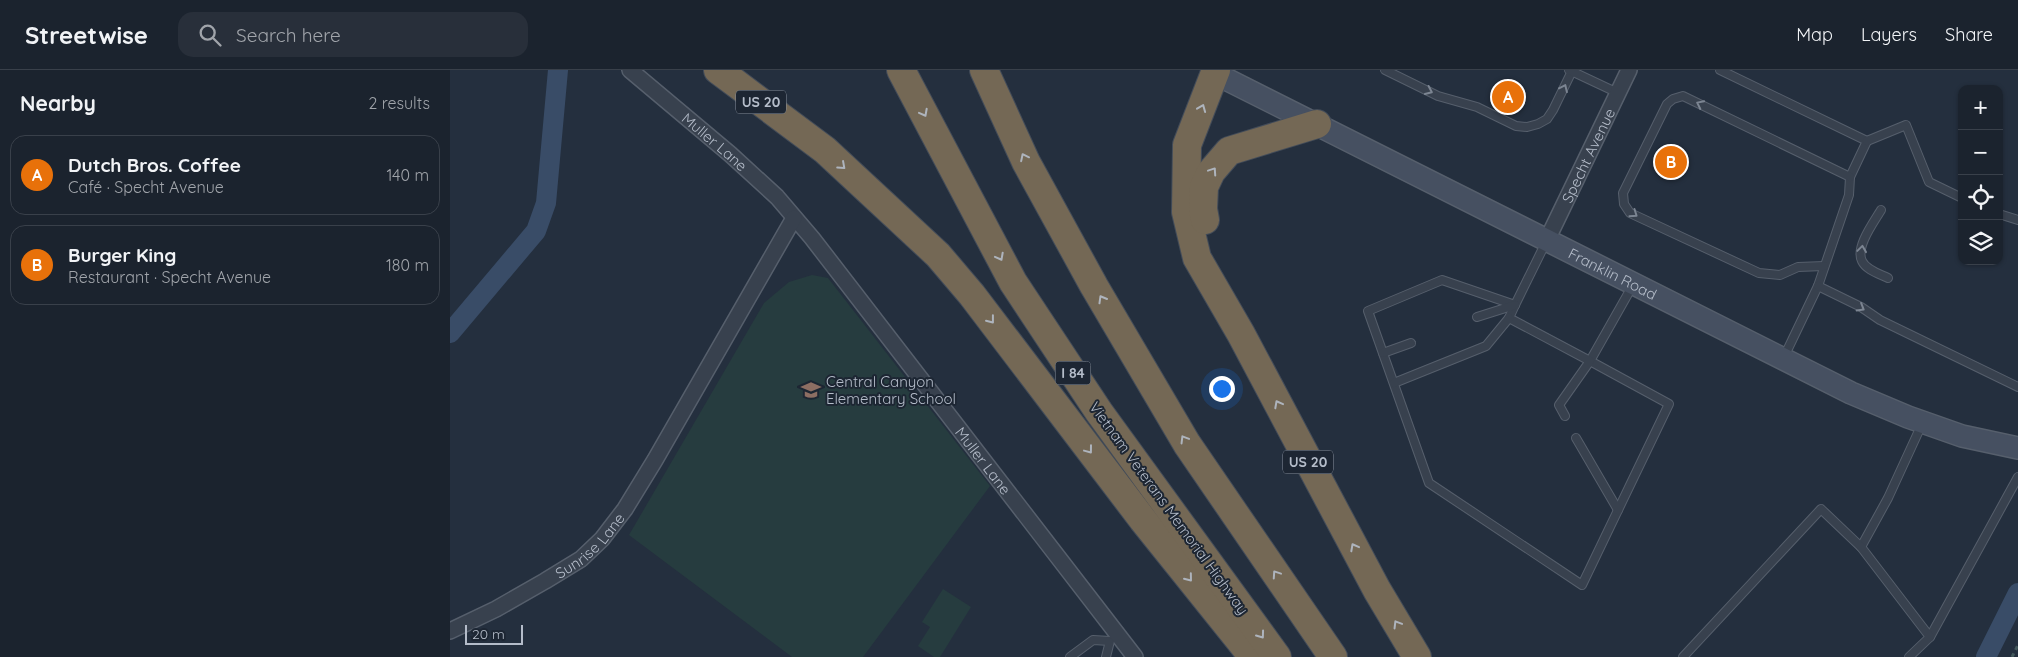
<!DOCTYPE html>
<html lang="en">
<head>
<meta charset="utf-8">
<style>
  body { margin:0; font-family:Quicksand,sans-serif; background:#282f3a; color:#f1f3f6 }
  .controls { position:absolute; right:15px; top:15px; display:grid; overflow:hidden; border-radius:10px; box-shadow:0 1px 4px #0004 }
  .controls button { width:45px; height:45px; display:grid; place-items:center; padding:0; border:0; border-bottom:1px solid #39404a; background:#1b232e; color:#f1f3f6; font:25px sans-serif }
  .scale { position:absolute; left:15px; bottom:12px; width:58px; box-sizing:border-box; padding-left:5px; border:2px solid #b4bcc9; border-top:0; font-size:14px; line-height:18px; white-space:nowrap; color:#b4bcc9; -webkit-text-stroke:4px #1d2633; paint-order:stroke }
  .you { position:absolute; left:771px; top:318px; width:18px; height:18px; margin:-12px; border:4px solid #fff; border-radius:50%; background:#1a73e8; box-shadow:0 0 0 8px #1a73e833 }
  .badge { display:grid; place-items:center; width:32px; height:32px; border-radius:50%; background:#ea580c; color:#fff; font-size:16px; font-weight:700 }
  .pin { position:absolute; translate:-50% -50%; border:2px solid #fff; box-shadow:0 1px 5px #0006 }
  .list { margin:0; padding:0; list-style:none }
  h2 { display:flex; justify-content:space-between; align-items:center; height:65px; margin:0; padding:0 20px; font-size:21px }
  h2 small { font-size:16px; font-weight:400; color:#a0a4aa }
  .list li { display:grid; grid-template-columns:32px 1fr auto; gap:15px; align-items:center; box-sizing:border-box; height:80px; margin:0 10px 10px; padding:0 10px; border:1px solid #39404a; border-radius:15px }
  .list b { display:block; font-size:19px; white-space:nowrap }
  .list p { margin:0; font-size:16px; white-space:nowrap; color:#a0a4aa }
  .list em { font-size:16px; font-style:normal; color:#a0a4aa }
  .icon { flex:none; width:28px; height:28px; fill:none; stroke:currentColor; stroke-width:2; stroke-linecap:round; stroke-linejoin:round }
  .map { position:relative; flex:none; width:1568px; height:587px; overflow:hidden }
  header { display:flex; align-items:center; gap:30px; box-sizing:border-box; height:70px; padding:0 25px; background:#1b232e; border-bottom:1px solid #39404a }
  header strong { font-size:24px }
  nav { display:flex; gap:28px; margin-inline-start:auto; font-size:18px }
  .search { width:350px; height:45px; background:#282f3a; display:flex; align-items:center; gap:12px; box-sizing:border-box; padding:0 18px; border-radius:15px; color:#a0a4aa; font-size:19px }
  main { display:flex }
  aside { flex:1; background:#1b232e }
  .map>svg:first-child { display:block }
  .green { fill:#263c3f }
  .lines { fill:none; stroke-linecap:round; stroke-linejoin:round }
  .canal { stroke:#394c67; stroke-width:20 }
  .lane-casing { stroke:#565f6c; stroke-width:10 }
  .street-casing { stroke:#565f6c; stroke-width:18 }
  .secondary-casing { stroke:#565f6c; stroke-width:24 }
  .highway-casing { stroke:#434c59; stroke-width:30 }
  .path { stroke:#44595c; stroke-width:3; stroke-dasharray:4 4; stroke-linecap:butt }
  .lane { stroke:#38414e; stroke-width:8 }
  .street { stroke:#38414e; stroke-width:15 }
  .secondary { stroke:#465061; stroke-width:21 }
  .highway { stroke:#746855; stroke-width:28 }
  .oneway { stroke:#7c8592 }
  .oneway2 { stroke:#aeb4bd }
  .labels { text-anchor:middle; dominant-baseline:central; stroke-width:4; stroke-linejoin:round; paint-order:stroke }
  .shield { fill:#1d2633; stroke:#878f9c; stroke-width:1 }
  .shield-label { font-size:14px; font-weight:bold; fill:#b4bcc9 }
  .street-label { font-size:15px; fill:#b4bcc9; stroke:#1d2633 }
  .poi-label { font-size:15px; fill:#b4bcc9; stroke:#1d2633; text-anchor:start }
</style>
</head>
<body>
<header>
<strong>Streetwise</strong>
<div class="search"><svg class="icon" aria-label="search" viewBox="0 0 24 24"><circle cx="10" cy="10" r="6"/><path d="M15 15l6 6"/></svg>Search here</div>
<nav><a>Map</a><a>Layers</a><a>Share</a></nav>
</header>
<main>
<aside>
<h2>Nearby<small>2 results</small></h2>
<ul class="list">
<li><span class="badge" style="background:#e8710a">A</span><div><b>Dutch Bros. Coffee</b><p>Café · Specht Avenue</p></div><em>140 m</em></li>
<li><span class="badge" style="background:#e8710a">B</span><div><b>Burger King</b><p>Restaurant · Specht Avenue</p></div><em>180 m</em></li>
</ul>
</aside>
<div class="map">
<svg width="1568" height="587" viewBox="0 0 1568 587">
  <rect width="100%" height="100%" fill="#242f3e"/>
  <g class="green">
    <polygon points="362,205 378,208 540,416 413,587 342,587 179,465 314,233 339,212"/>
    <polygon points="493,519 521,537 490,587 484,587 468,576 480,557 472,552"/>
  </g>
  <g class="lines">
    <g class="canal">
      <polyline points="0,263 86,161 96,133 108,0"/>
      <polyline points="1536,587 1568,523"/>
    </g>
    <defs>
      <g id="lane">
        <polyline points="935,0 988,26 1027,37 1066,56 1077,57 1088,54 1097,49 1103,40 1122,1"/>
        <polyline points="1119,0 1168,23"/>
        <polyline points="1270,0 1417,71 1400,107 1399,125 1368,216 1334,287"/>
        <polyline points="1417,71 1456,55 1479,112 1512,128"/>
        <path d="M1431,140C1424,152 1405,177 1412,191C1416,200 1430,204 1438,208"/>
        <polyline points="1549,144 1568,150"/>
        <polyline points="1096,172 1065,235 992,210 918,241 979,413 1132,515 1219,334 1140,291 1183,215"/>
        <polyline points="1374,196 1348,197 1330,205 1309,203 1180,143 1174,134 1173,123 1217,34 1223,29 1233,26 1400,107"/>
        <polyline points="1368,216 1411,237 1430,250 1568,317"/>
        <polyline points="1065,235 1059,248 1140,291 1109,335 1115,346"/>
        <polyline points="1027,247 1065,235"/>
        <polyline points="933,283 961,273"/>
        <polyline points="944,313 1036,276 1059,248"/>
        <polyline points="1126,368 1168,440"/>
        <polyline points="1411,477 1438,428 1472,354"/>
        <polyline points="1480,567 1568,407"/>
        <polyline points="620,587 643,570 660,571 656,587"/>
        <polyline points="1233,587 1371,439 1411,477 1480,567 1459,587"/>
      </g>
      <g id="street">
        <path id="s1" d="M180,0L280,84L327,127L362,168L685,587"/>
        <path id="s2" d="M1097,170L1179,0"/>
        <path id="s3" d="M0,561L46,539L95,511L131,489L152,469L175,439L205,390L344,148"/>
      </g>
      <g id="secondary">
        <path id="s4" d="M766,4L1401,323L1458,347L1512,366L1568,378"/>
      </g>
      <g id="highway">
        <polyline points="268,0 375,80 488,185 522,225 693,450 803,587"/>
        <polyline points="451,0 563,212 649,342 827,587"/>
        <polyline points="534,0 576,92 644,216 737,374 883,587"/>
        <polyline points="766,0 737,75 736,142 747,188 791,264 927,520 967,587"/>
        <polyline points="755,150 753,139 754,117 761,102 779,81 867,54"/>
      </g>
    </defs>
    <use href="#lane" class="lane-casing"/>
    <use href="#street" class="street-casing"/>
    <use href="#secondary" class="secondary-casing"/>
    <use href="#highway" class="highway-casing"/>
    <polyline class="path" points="1562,587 1568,575"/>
    <use href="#lane" class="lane"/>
    <use href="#street" class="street"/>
    <use href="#secondary" class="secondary"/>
    <use href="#highway" class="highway"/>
  </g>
  <defs><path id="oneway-chevron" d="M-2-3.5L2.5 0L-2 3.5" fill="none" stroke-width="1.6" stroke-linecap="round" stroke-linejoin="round" transform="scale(1.25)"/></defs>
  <g class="oneway">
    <use href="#oneway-chevron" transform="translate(1114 18) rotate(-65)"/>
    <use href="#oneway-chevron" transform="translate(979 21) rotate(25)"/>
    <use href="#oneway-chevron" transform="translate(1250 34) rotate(-154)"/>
    <use href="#oneway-chevron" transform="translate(1184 144) rotate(35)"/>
    <use href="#oneway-chevron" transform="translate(1412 179) rotate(-82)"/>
    <use href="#oneway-chevron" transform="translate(1411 238) rotate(31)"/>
  </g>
  <g class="oneway2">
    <use href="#oneway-chevron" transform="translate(752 38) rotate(-68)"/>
    <use href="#oneway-chevron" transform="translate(474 43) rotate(62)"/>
    <use href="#oneway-chevron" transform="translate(574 87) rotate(-116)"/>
    <use href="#oneway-chevron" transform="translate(392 96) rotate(42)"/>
    <use href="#oneway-chevron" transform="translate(763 101) rotate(-56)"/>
    <use href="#oneway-chevron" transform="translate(550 187) rotate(62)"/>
    <use href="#oneway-chevron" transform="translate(652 229) rotate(-120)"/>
    <use href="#oneway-chevron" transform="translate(541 250) rotate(52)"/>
    <use href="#oneway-chevron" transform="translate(828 334) rotate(-118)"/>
    <use href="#oneway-chevron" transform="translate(734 369) rotate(-121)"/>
    <use href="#oneway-chevron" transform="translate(639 380) rotate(53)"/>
    <use href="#oneway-chevron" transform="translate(904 477) rotate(-118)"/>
    <use href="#oneway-chevron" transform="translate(826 504) rotate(-124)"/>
    <use href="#oneway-chevron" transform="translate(739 508) rotate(51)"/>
    <use href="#oneway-chevron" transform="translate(947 554) rotate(-121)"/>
    <use href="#oneway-chevron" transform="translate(811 565) rotate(54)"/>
  </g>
  <defs>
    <symbol id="school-bare" viewBox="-9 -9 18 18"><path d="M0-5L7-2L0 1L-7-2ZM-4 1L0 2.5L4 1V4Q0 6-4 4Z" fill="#8d6e63" stroke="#1d2633" stroke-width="2.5" paint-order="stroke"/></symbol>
  </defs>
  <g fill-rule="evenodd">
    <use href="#school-bare" x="347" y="306" width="28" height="28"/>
  </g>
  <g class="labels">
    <g class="shield">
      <rect x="286" y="20.5" width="50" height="23" rx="4"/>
      <rect x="605.5" y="291.5" width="35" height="23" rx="4"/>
      <rect x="833" y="380.5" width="50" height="23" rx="4"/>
    </g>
    <g class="shield-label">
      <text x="311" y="32">US 20</text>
      <text x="623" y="303">I 84</text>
      <text x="858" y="392">US 20</text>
    </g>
    <g class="street-label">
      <text stroke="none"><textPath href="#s1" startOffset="111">Muller Lane</textPath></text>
      <text stroke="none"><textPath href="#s2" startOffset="94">Specht Avenue</textPath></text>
      <text stroke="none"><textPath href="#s4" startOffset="444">Franklin Road</textPath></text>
      <text stroke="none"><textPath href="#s1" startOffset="529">Muller Lane</textPath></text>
      <text transform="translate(719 438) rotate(54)">Vietnam Veterans Memorial Highway</text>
      <text stroke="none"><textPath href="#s3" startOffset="165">Sunrise Lane</textPath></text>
    </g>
    <g class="poi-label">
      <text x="376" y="311">Central Canyon<tspan x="376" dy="17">Elementary School</tspan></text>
    </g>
  </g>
</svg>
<div class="controls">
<button>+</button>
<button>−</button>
<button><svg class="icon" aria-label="locate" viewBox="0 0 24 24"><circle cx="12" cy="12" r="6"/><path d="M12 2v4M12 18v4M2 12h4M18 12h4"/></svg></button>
<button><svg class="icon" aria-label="layers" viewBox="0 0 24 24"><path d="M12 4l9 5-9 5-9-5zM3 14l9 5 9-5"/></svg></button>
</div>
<div class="scale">20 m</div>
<div class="you"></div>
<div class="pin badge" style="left:1058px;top:27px;background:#e8710a">A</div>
<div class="pin badge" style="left:1221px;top:92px;background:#e8710a">B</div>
</div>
</main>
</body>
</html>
